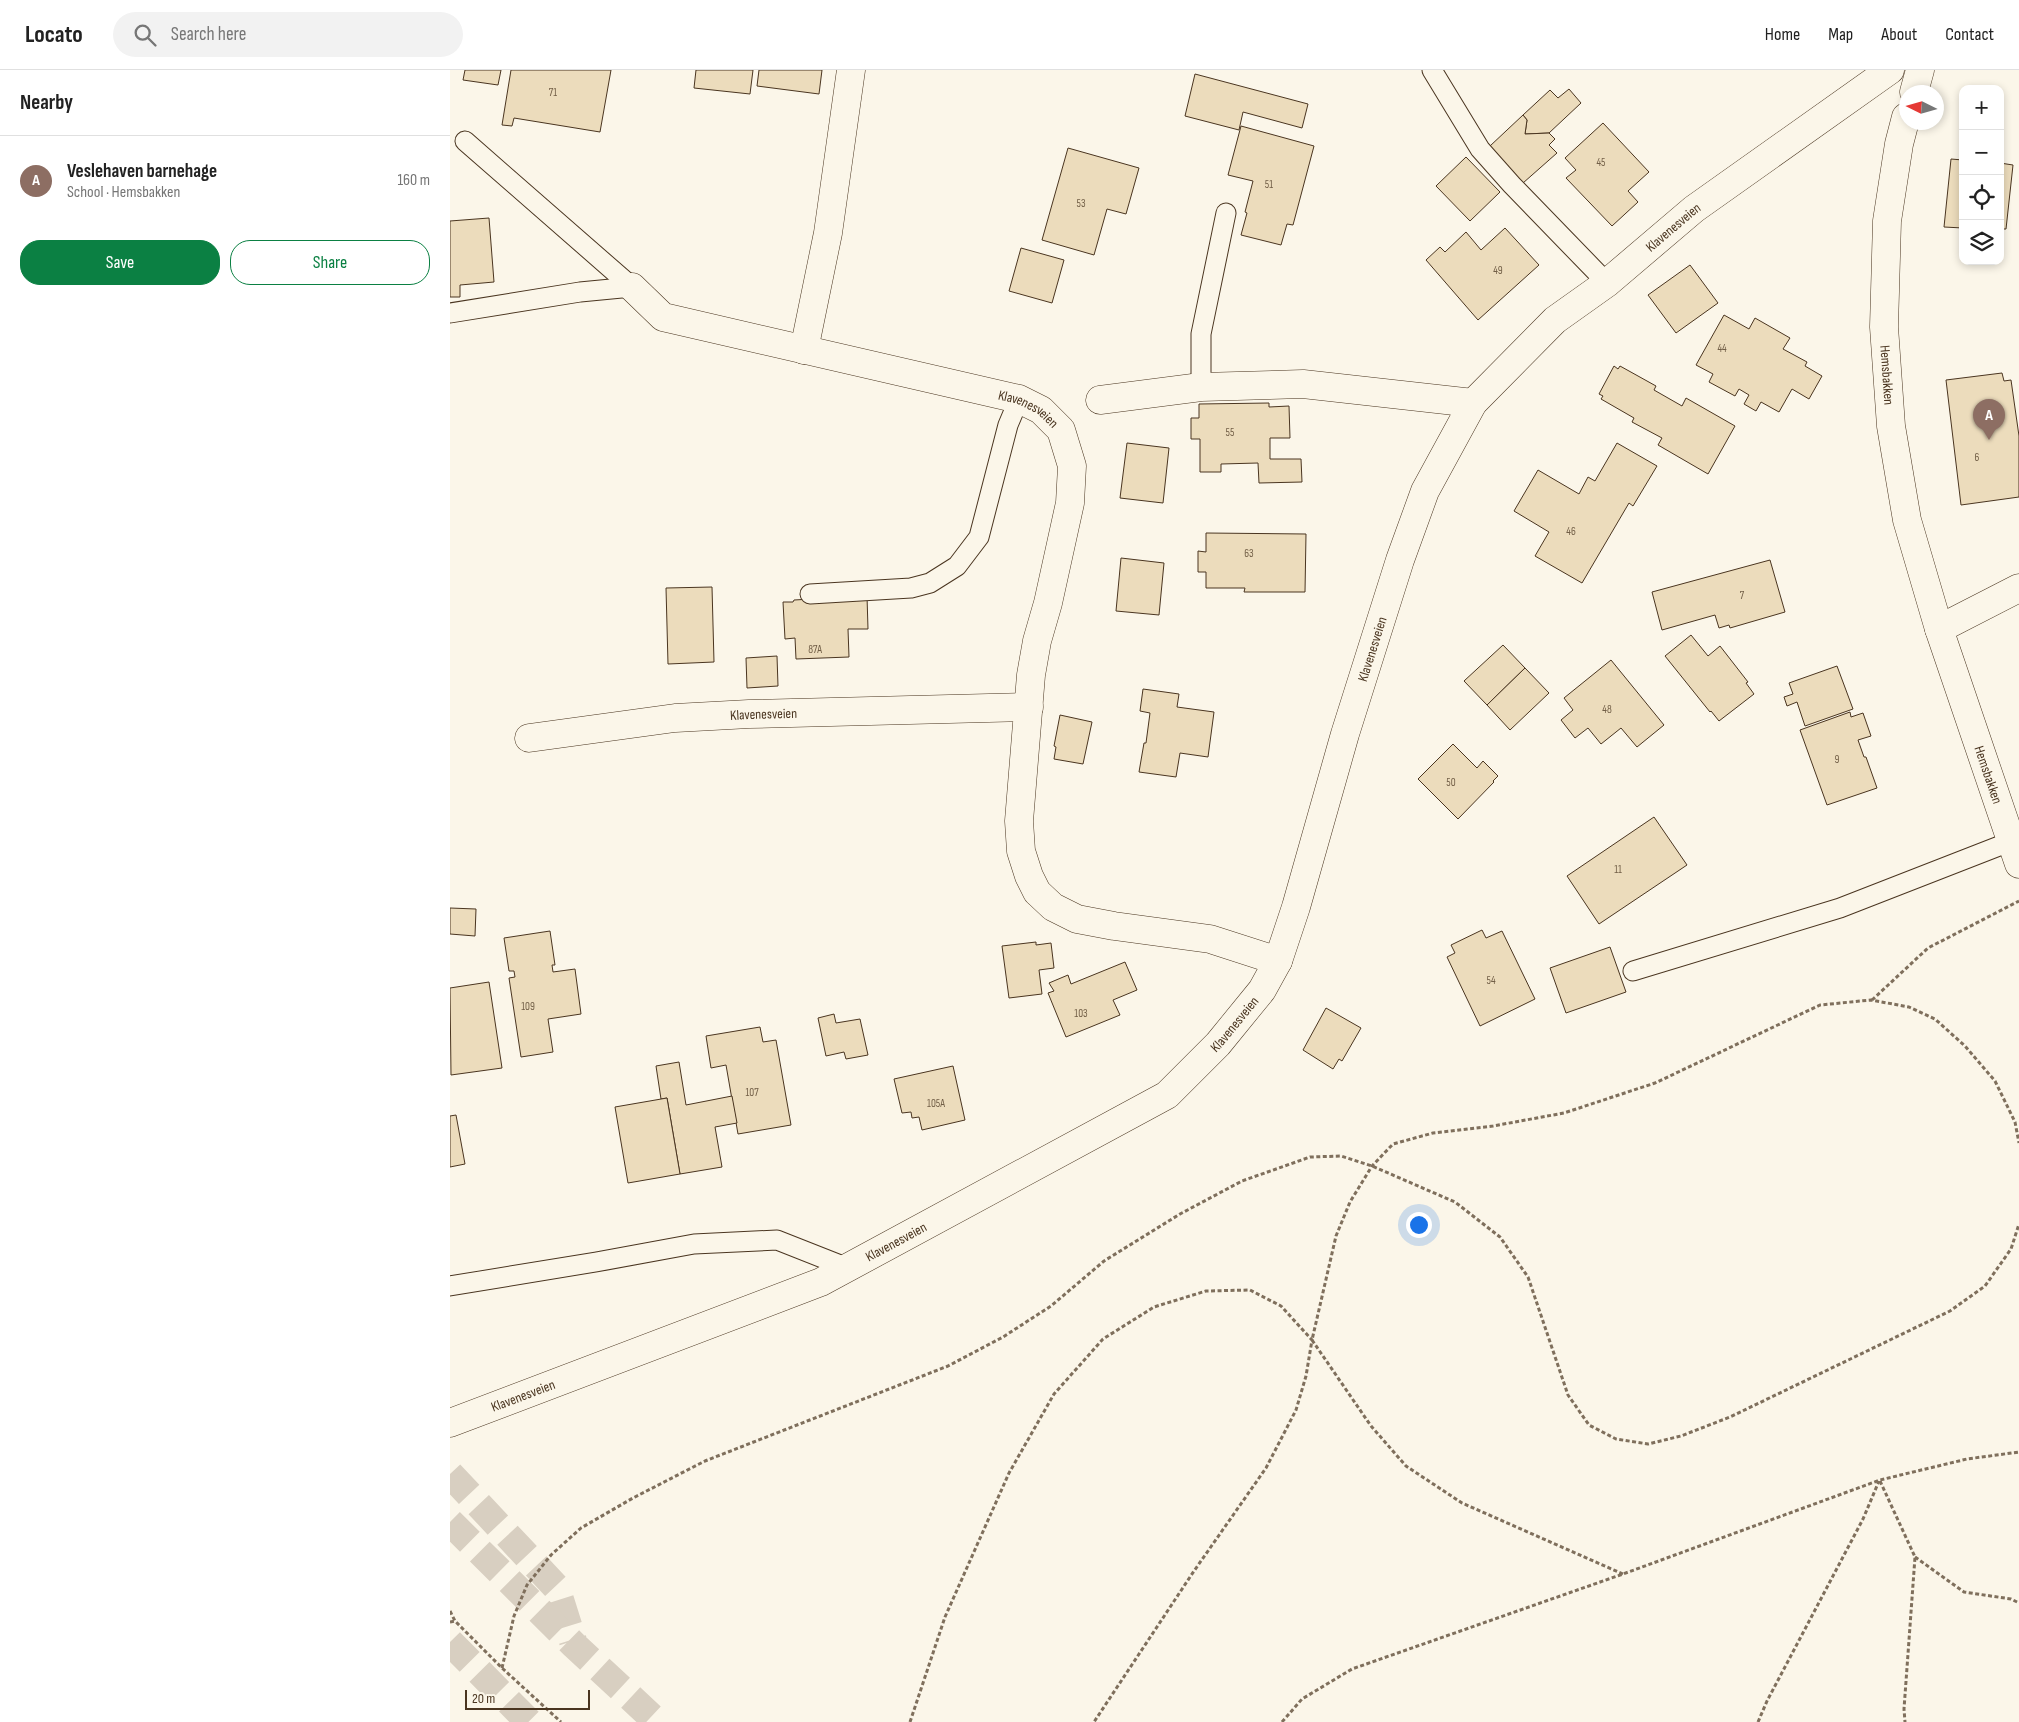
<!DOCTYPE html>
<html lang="en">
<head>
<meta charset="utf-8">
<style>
  body { margin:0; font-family:"Sofia Sans Condensed",sans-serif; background:#f2f2f2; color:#222 }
  .controls { position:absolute; right:15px; top:15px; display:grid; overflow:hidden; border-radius:10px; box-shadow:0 2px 8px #0003 }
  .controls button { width:45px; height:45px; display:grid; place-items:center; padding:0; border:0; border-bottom:1px solid #e0e0e0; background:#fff; color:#222; font:25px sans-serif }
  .compass { position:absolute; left:1449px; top:15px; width:45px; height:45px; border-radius:50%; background:#fff; box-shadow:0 2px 8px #0003; rotate:275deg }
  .scale { position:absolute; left:15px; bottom:12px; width:125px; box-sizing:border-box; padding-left:5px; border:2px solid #4a3520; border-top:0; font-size:14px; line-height:18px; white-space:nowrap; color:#4a3520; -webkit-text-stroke:4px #fbf6e9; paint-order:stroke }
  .you { position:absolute; left:968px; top:1154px; width:18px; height:18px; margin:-12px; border:4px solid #fff; border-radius:50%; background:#1a73e8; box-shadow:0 0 0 8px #1a73e833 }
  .badge { display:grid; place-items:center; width:32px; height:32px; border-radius:50%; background:#0b8043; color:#fff; font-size:16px; font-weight:700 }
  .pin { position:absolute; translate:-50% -41px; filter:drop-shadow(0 1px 2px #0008) }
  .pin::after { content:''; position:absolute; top:26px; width:18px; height:15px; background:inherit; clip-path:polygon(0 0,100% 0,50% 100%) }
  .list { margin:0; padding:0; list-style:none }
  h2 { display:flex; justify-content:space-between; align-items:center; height:65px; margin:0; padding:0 20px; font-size:21px }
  h2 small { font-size:16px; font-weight:400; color:#767676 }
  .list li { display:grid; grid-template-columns:32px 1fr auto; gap:15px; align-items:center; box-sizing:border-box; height:90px; padding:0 20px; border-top:1px solid #e0e0e0 }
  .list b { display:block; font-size:19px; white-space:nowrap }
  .list p { margin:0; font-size:16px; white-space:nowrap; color:#767676 }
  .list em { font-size:16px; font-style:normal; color:#767676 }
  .actions { display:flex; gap:10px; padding:15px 20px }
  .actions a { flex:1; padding:11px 0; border:1px solid #0b8043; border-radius:20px; text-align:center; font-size:18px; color:#0b8043 }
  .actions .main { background:#0b8043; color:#fff }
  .icon { flex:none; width:28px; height:28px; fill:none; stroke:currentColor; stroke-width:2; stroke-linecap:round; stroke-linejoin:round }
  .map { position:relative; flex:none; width:1569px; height:1652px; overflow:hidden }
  header { display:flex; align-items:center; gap:30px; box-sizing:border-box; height:70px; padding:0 25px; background:#fff; border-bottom:1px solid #e0e0e0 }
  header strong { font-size:24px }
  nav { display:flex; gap:28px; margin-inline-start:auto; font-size:18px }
  .search { width:350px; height:45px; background:#f2f2f2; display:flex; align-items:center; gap:12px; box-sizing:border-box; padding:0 18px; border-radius:28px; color:#767676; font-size:19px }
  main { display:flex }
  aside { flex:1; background:#fff }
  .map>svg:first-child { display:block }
  .building { fill:#ecdcbc; stroke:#4a3520 }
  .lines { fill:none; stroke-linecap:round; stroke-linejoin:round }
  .highway-tunnel { stroke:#d8cfc1; stroke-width:28; stroke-dasharray:28 14; stroke-linecap:butt }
  .lane-casing { stroke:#4a3520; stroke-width:21 }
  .street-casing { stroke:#4a3520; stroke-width:29 }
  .path { stroke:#7f6f5c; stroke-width:3; stroke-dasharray:4 2.5; stroke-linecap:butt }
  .lane { stroke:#fbf6e9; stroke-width:19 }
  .street { stroke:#fbf6e9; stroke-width:28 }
  .labels { text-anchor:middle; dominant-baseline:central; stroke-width:4; stroke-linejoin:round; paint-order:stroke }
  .number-label { font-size:11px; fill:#725f47 }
  .street-label { font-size:14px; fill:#4a3520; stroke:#fbf6e9 }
</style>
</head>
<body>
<header>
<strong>Locato</strong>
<div class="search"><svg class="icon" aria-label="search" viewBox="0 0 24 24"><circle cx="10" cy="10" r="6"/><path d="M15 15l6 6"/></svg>Search here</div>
<nav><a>Home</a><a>Map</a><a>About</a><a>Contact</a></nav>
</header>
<main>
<aside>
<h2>Nearby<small></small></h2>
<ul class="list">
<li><span class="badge" style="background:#8d6e63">A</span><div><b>Veslehaven barnehage</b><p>School · Hemsbakken</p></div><em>160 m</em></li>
</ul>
<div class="actions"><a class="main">Save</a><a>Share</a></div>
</aside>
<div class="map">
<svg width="1569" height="1652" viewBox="0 0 1569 1652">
  <rect width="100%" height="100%" fill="#fbf6e9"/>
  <g class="building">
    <polygon points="15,0 51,0 48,15 13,10"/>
    <polygon points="61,0 161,0 150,62 64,48 62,56 52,55"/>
    <polygon points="246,0 303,0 300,24 244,18"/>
    <polygon points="309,0 372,0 369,24 307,16"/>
    <polygon points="745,4 858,34 852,58 793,42 789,60 735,46"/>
    <polygon points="1119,19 1131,33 1099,63 1075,64 1077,50 1073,45 1100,20 1108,28"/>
    <polygon points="1073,45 1077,50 1075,64 1099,63 1105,69 1099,75 1107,83 1073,113 1040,76"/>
    <polygon points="1153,53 1199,102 1178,121 1188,132 1162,156 1116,108 1126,100 1115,88"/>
    <polygon points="791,56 864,76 843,155 837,154 831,175 791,165 797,143 795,142 803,111 778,105"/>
    <polygon points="618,78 689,98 676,144 657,139 644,185 592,170"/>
    <polygon points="1016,87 1050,122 1020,151 986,116"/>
    <polygon points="1501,89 1513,90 1513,158 1494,157"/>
    <polygon points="1550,93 1563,95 1556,159 1550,159"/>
    <polygon points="39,148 44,212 10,215 10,227 0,227 0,151"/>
    <polygon points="1055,158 1089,195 1028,250 976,190 990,177 995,182 1016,162 1031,180"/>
    <polygon points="571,178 614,190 602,233 559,221"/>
    <polygon points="1240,195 1268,233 1226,263 1198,225"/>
    <polygon points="1274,245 1299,259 1305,248 1340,268 1333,279 1357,292 1355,296 1372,306 1359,329 1342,319 1329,342 1311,332 1306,341 1294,334 1299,325 1289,319 1285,326 1259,312 1263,304 1246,295"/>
    <polygon points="1164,296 1168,299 1170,296 1206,316 1204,320 1232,336 1236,328 1285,356 1258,404 1208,375 1212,368 1182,352 1184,348 1151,329 1153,326 1149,324"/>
    <polygon points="1552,303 1554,311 1561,310 1569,366 1569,427 1511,435 1496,310"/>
    <polygon points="819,333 819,337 839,336 840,368 820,368 820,389 851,389 852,412 809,413 808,393 771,394 771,402 750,402 750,369 741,369 741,348 749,348 749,334"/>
    <polygon points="677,373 719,378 713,433 670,428"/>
    <polygon points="1167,373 1207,396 1183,436 1179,433 1132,513 1085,486 1099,462 1064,441 1088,400 1129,424 1138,407 1145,411"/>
    <polygon points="756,463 856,464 855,522 794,522 795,518 756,518 756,502 748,502 748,481 756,482"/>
    <polygon points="671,488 714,493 709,545 666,541"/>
    <polygon points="1320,490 1335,542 1280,558 1279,555 1269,558 1265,545 1212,560 1202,522"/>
    <polygon points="262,517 264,592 218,594 216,518"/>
    <polygon points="417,526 418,559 398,559 399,587 346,589 345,568 335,569 333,532 343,532 344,530"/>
    <polygon points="1241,565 1258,586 1270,576 1298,612 1296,613 1304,624 1269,651 1261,641 1260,642 1215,586"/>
    <polygon points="1053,575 1075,598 1037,635 1014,611"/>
    <polygon points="327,586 328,616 297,618 296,588"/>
    <polygon points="1161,590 1214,655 1187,677 1171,658 1151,674 1138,658 1125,668 1111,650 1123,640 1114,628"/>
    <polygon points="1387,596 1403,639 1355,656 1347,632 1337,636 1334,627 1343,624 1339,613"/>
    <polygon points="1075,598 1099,623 1060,660 1037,635"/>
    <polygon points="693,619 729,624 727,637 764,642 758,687 730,683 726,707 689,702 694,673 696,673 700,643 690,641"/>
    <polygon points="1400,642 1401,647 1413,643 1421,666 1408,670 1414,687 1416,687 1427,718 1377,735 1350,660"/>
    <polygon points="610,645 642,652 633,694 604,689 606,677 604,676"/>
    <polygon points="1003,674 1027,698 1033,691 1048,706 1043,711 1044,712 1008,749 968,709"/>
    <polygon points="1204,747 1237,795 1149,854 1117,806"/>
    <polygon points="0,838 26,839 25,866 0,864"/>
    <polygon points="1032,860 1036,868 1052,861 1085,929 1030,956 997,887 1005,883 1001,875"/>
    <polygon points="100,861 105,895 102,895 103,902 125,899 131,944 98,949 103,982 71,987 59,908 65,907 64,901 59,901 54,868"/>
    <polygon points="586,872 586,875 601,873 604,898 589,900 592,924 559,928 552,876"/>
    <polygon points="1160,877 1176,922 1116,943 1100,898"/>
    <polygon points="675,892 687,920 663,930 670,945 616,967 598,923 604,921 599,913 618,905 621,914"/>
    <polygon points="39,912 52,998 1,1005 0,918"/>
    <polygon points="876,938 911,958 892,991 889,989 883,999 853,980"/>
    <polygon points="384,944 386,953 410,949 418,985 396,989 394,982 376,986 368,948"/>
    <polygon points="310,957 313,972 326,970 341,1055 288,1064 276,995 261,998 256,966"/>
    <polygon points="229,992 236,1035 282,1026 287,1053 265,1057 272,1097 230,1104 217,1028 211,1029 206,996"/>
    <polygon points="503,996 515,1050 472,1060 469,1047 462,1048 461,1042 452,1043 444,1009"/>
    <polygon points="217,1028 230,1104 178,1113 165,1037"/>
    <polygon points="6,1045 15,1094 0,1097 0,1046"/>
  </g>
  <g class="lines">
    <g class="highway-tunnel">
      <polyline points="0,1404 106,1517 123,1571"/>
      <polyline points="0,1452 124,1575 207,1652"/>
      <polyline points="0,1572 79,1652"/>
    </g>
    <defs>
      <g id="lane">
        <polyline points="982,0 1030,79 1062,115 1157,213"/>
        <polyline points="15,71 182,217"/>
        <polyline points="0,243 130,222 182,217"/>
        <polyline points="751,317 751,264 776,143"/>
        <polyline points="360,524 461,518 480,513 507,496 529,467 558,355 569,329"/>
        <polyline points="1183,901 1390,838 1562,771"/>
        <polyline points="0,1216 146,1192 244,1174 327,1170 398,1198"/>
      </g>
      <g id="street">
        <polyline points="1464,22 1470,0"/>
        <path id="s1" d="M1456,47L1449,74L1437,151L1434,257L1441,356L1457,450L1489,559L1569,794"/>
        <path id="s2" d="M182,217L213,247L569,329L591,340L611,360L622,396L620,433L598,533L587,571L581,605L569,751L571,781L579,806L587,822L603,837L627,849L664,856L760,869L828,891"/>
        <polyline points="354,280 378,163 401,0"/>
        <polyline points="650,330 751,317 853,314 1023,333"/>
        <polyline points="1489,559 1569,518"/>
        <path id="s3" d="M79,668L225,648L299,644L579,637"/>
        <path id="s4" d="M0,1353L371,1212L717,1025L768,974L812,920L828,891L846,837L895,664L950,490L975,421L1023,333L1105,250L1157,213L1244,139L1440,0"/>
      </g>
    </defs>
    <use href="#lane" class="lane-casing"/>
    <use href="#street" class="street-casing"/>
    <g class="path">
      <polyline points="1422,930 1478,878 1569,831"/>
      <polyline points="1430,1411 1465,1487 1454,1639 1455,1652"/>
      <polyline points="1465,1487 1514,1522 1561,1529 1569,1533"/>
      <polyline points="1173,1504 1012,1433 956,1396 921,1356 862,1270 886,1166 900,1132 922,1096 943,1074 983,1063 1043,1056 1114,1043 1205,1013 1370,935 1421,930 1459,937 1485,949 1515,976 1545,1011 1565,1052 1569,1073"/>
      <polyline points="0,1541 5,1551 52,1598 111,1652"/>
      <polyline points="0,1552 5,1551"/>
      <polyline points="52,1598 64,1546 77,1515 101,1485 131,1458 183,1428 255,1391 498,1296 553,1267 601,1236 654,1191 730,1144 792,1111 860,1087 891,1086 922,1096 1005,1132 1050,1167 1078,1207 1118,1325 1139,1355 1166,1369 1198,1374 1231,1366 1280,1347 1500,1241 1535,1216 1561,1179 1569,1154"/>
      <polyline points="460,1652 495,1547 559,1403 604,1324 653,1269 704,1237 756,1221 800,1220 831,1236 862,1270 856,1306 846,1340 816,1398 744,1501 644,1652"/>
      <polyline points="832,1652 852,1629 902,1599 1173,1504 1430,1410 1517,1389 1569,1382"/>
      <polyline points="1308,1652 1317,1631 1413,1449 1429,1411"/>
    </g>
    <use href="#lane" class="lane"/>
    <use href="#street" class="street"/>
  </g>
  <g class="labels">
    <g class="number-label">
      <text x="103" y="22">71</text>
      <text x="1151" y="92">45</text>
      <text x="819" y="114">51</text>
      <text x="631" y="133">53</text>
      <text x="1048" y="200">49</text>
      <text x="1272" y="278">44</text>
      <text x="780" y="362">55</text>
      <text x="1527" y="387">6</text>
      <text x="1121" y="461">46</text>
      <text x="799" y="483">63</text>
      <text x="1292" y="525">7</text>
      <text x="365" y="579">87A</text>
      <text x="1157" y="639">48</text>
      <text x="1387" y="689">9</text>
      <text x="1001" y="712">50</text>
      <text x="1168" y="799">11</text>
      <text x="1041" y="910">54</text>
      <text x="78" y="936">109</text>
      <text x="631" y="943">103</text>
      <text x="302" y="1022">107</text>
      <text x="486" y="1033">105A</text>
    </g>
    <g class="street-label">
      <text stroke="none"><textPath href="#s4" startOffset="1825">Klavenesveien</textPath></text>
      <text stroke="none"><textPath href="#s1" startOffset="260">Hemsbakken</textPath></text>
      <text stroke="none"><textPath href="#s2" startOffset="421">Klavenesveien</textPath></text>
      <text stroke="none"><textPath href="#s4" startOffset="1291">Klavenesveien</textPath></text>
      <text stroke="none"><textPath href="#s3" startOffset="236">Klavenesveien</textPath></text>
      <text stroke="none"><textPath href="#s1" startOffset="674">Hemsbakken</textPath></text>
      <text stroke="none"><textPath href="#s4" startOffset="888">Klavenesveien</textPath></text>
      <text stroke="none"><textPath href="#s4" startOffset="482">Klavenesveien</textPath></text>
      <text stroke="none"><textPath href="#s4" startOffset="78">Klavenesveien</textPath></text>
    </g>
  </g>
</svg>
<div class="controls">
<button>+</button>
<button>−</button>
<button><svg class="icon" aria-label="locate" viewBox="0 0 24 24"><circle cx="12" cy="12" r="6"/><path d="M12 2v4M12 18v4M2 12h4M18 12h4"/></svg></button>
<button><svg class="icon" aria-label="layers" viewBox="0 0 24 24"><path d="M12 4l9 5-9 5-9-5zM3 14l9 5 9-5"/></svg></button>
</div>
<svg class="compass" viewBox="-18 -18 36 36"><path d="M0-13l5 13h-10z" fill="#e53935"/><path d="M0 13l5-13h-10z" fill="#767676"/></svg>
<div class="scale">20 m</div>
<div class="you"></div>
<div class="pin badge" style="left:1539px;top:370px;background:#8d6e63">A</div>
</div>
</main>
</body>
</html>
